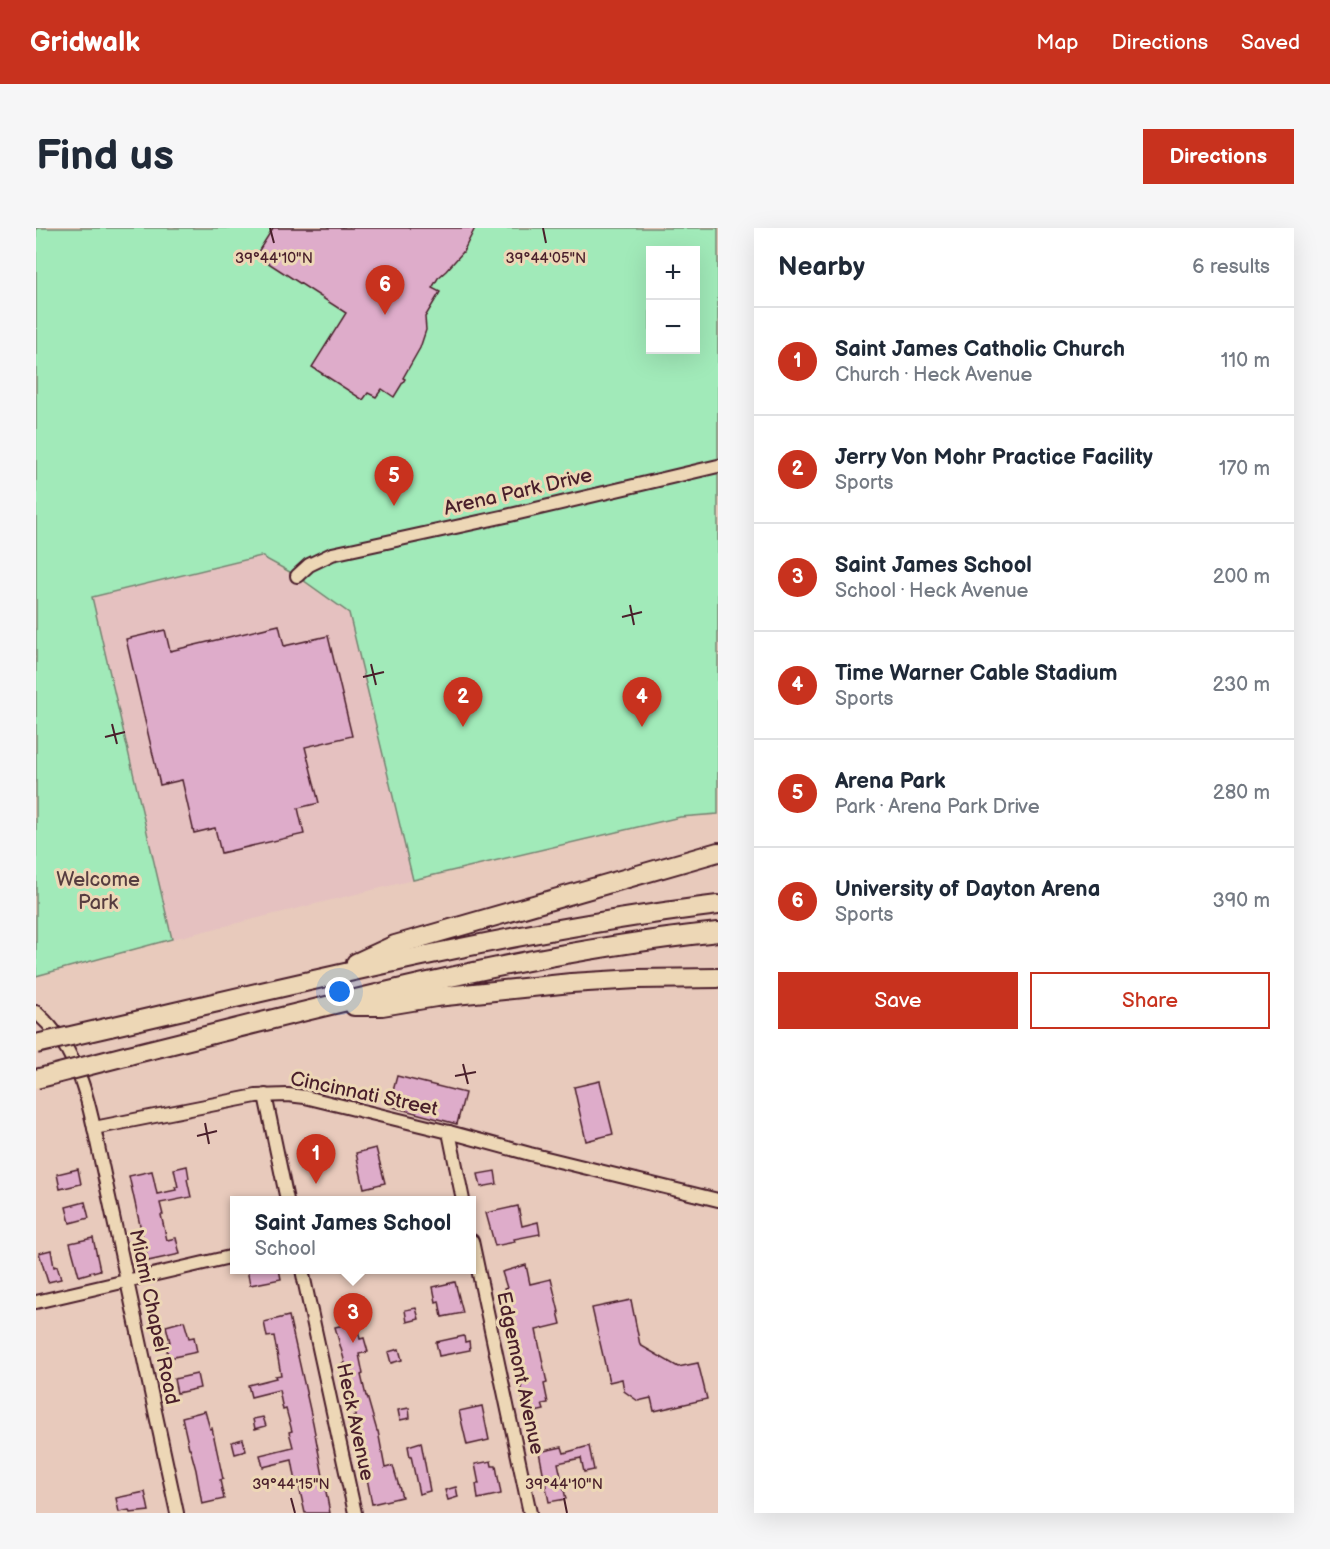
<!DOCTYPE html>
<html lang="en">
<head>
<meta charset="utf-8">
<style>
  body { margin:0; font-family:"Balsamiq Sans",sans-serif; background:#f6f6f7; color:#1f2937 }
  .controls { position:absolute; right:18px; top:18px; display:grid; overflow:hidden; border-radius:0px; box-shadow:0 6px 24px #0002 }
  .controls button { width:54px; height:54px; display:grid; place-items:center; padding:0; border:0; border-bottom:2px solid #e0e1e3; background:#fff; color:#1f2937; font:30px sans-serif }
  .you { position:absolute; left:304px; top:764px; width:21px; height:21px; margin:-15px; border:4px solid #fff; border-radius:50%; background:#1a73e8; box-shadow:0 0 0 9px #1a73e833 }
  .badge { display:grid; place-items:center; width:39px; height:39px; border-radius:50%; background:#c8321e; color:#fff; font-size:20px; font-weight:700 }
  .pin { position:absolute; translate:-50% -50px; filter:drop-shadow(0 2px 3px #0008) }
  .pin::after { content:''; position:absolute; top:32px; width:21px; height:18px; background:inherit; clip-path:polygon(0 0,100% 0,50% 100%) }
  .popup { position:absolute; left:194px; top:968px; width:246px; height:78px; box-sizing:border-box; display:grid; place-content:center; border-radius:0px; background:#fff; filter:drop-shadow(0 2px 4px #0005); font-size:20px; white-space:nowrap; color:#747a83 }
  .popup b { font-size:22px; color:#1f2937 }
  .popup::after { content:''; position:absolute; left:50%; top:100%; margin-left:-12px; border:12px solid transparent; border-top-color:#fff }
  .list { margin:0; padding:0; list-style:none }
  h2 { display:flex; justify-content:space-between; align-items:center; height:78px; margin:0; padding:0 24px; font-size:26px }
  h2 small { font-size:20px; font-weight:400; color:#747a83 }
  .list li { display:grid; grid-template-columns:39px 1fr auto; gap:18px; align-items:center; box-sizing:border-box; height:108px; padding:0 24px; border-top:2px solid #e0e1e3 }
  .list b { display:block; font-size:22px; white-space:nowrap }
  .list p { margin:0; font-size:20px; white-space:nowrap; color:#747a83 }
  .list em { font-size:20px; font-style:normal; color:#747a83 }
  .actions { display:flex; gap:12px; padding:18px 24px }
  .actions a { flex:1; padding:14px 0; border:2px solid #c8321e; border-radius:0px; text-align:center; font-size:21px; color:#c8321e }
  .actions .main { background:#c8321e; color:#fff }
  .map { position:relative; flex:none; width:682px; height:1285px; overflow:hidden; border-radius:0px }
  header { display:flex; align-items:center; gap:36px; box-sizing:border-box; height:84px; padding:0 30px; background:#c8321e; color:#fff }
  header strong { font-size:28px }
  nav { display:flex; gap:33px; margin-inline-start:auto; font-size:21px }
  .intro { display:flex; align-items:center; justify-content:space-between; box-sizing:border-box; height:144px; padding:0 36px }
  h1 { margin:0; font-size:42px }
  .button { padding:15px 27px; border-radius:0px; background:#c8321e; color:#fff; font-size:21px; font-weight:700 }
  main { display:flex; gap:36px; padding:0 36px }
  aside { flex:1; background:#fff; border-radius:0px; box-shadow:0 6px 24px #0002 }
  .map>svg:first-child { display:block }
  .built { fill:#e5c1c0 }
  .green { fill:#a1eab9; stroke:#768472; stroke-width:1.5; fill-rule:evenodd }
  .building { fill:#deacca; stroke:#4a1f2b; stroke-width:1.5 }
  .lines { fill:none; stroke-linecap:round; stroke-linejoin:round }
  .minor-casing { stroke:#4a1f2b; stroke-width:16 }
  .highway-casing { stroke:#4a1f2b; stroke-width:22 }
  .minor { stroke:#edd7b6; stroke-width:12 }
  .highway { stroke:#edd7b6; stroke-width:18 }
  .highway-bridge-casing { stroke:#4a1f2b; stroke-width:22; stroke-linecap:butt }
  .highway-bridge { stroke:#edd7b6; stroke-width:18 }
  .ticks { fill:none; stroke:#4a1f2b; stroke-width:2 }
  .labels { text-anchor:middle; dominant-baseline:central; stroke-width:6; stroke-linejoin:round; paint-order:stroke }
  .street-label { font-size:20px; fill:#4a1f2b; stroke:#edd7b6 }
  .park-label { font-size:20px; fill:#573d40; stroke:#edd7b6 }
  .ticks-label { font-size:15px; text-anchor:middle; fill:#4a1f2b; stroke:#edd7b6; stroke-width:6; stroke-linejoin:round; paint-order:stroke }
</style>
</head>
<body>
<header>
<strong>Gridwalk</strong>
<nav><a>Map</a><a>Directions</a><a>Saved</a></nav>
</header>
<div class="intro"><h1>Find us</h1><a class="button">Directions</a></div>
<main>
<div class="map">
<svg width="682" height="1285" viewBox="0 0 682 1285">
  <rect width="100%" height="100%" fill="#e8cabc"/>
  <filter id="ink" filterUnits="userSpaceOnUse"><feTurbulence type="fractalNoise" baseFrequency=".0167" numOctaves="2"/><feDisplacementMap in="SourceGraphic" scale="12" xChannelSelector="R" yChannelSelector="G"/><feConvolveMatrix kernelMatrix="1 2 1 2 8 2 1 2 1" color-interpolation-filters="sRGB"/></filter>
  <g filter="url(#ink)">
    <polygon class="built" points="225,328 313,384 377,652 136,711 56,369"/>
    <path class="green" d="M0,0H682V586L644,589L377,652L313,385L261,348L225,328L56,369L136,711L0,748ZM614,22H660V122H614Z"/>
    <g class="building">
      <polygon points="237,0 439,0 427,24 410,43 402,50 396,60 404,64 389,89 390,102 384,120 367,150 369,151 358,169 346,161 340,169 332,165 327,172 276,139 310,85 220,27"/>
      <polygon points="243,397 248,418 292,408 316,508 269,519 283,575 262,580 268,606 185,625 179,600 158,605 146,552 124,557 90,411 129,402 134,423"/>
      <polygon points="361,848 429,865 421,896 353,878"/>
      <polygon points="564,853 577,906 550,913 538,859"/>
      <polygon points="340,920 349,955 328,960 320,925"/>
      <polygon points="151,938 153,950 151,951 155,969 124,975 127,987 125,987 131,1012 140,1010 144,1026 112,1033 93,948 116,943 121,966 140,962 139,959 142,959 138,941"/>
      <polygon points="42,941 45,956 24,961 21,946"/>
      <polygon points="459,943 461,956 445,959 442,946"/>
      <polygon points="49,974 53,990 34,995 30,979"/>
      <polygon points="482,978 486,998 502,994 504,1006 478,1011 479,1014 459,1018 450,985"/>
      <polygon points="57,1010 64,1042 43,1048 34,1015"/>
      <polygon points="15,1022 18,1039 21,1038 25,1051 12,1054 3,1025"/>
      <polygon points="490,1037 494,1056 515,1051 523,1084 522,1084 525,1096 500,1102 511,1155 508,1156 512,1175 506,1176 508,1182 494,1185 492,1178 489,1179 487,1170 482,1134 483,1133 471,1080 472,1080 468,1061 471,1060 466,1044"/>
      <polygon points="211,1041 243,1041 245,1051 214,1057"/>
      <polygon points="419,1054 427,1085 406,1089 403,1073 400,1074 397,1059"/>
      <polygon points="595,1072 604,1117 642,1139 662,1135 671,1171 618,1183 615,1170 602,1173 588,1163 586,1151 573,1154 556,1080"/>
      <polygon points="380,1080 383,1091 371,1094 369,1082"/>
      <polygon points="253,1088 277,1195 294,1285 269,1285 262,1254 260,1254 256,1232 227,1239 224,1227 257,1219 253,1204 256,1203 250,1181 247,1182 243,1162 215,1169 212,1157 240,1150 239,1148 245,1147 238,1108 231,1109 228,1094"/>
      <polygon points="148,1093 153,1110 158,1109 161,1124 133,1130 129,1115 134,1114 130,1098"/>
      <polygon points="320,1094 324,1111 328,1110 332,1124 323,1126 327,1146 325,1147 330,1168 331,1168 341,1203 342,1203 349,1240 357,1238 366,1269 336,1276 330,1245 333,1244 328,1220 325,1221 320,1201 317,1188 320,1188 311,1150 309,1150 306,1136 309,1135 299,1099"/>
      <polygon points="428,1108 429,1114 433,1113 434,1122 403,1128 400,1114"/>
      <polygon points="363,1121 366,1132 355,1135 352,1124"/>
      <polygon points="161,1146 164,1160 141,1165 138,1151"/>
      <polygon points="446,1178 453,1212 431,1217 423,1183"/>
      <polygon points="373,1180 374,1190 364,1192 362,1182"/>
      <polygon points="169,1183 174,1201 176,1200 187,1251 184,1252 188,1271 166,1276 160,1242 154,1220 153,1220 146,1189"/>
      <polygon points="227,1189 230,1198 219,1201 217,1191"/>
      <polygon points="207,1211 210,1223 199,1226 196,1214"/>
      <polygon points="385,1214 394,1263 383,1266 375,1228 374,1229 372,1218"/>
      <polygon points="553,1218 558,1242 548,1244 545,1230 522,1235 530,1271 513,1274 503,1224 526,1219 528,1225"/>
      <polygon points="455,1233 456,1238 460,1238 465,1266 442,1271 440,1256 443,1256 439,1236"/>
      <polygon points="420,1259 422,1269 412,1272 409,1262"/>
      <polygon points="109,1264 113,1283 94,1285 93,1282 83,1284 80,1270"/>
    </g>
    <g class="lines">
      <defs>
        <g id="minor">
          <polyline points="261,348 273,337 296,326 470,288 682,238"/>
          <path d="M0,784C37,817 48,854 58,900L141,1285"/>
          <polyline points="229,867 251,972"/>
          <polyline points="58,900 220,868 252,867 269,869 413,904 494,926 682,972"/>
          <polyline points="413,904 427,972"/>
          <polyline points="436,1013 494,1285"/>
          <polyline points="266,1042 319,1285"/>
          <polyline points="0,1074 198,1028"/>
        </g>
        <g id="highway">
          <polyline points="320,735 359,717 682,624"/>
          <polyline points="318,778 346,778 400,769 535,755 601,751 682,750"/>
          <path d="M74,799C275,753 476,702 682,677"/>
          <path d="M93,827C288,779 482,725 682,704"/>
        </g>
      </defs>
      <use href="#minor" class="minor-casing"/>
      <use href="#highway" class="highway-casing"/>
      <use href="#minor" class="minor"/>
      <use href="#highway" class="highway"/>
      <defs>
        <g id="highway-bridge">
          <polyline points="0,816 74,799"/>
          <polyline points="0,851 93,827"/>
        </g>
      </defs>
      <use href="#highway-bridge" class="highway-bridge-casing"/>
      <use href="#highway-bridge" class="highway-bridge"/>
    </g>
  </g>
  <path class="ticks" d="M234,0L238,15M507,0L510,15M594,377L598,397M586,389L606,384M335,436L340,457M327,449L348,444M76,496L81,516M69,509L89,504M427,836L432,856M419,848L440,844M169,895L173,916M161,908L181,903M255,1270L259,1285M528,1270L531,1285"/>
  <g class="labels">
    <g class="street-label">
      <text transform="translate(482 264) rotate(-13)">Arena Park Drive</text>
      <text transform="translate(328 866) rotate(12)">Cincinnati Street</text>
      <text transform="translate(118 1089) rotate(78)">Miami Chapel Road</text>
      <text transform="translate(484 1145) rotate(78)">Edgemont Avenue</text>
      <text transform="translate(319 1194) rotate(78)">Heck Avenue</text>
    </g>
    <g class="park-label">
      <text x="62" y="652">Welcome<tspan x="62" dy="23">Park</tspan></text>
    </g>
  </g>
  <g class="ticks-label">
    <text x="238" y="35">39°44'10"N</text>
    <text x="510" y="35">39°44'05"N</text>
    <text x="255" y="1261">39°44'15"N</text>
    <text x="528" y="1261">39°44'10"N</text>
  </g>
</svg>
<div class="controls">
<button>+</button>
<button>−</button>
</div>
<div class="you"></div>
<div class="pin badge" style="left:280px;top:956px">1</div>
<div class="pin badge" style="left:427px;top:499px">2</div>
<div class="pin badge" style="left:317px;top:1115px">3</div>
<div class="popup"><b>Saint James School</b>School</div>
<div class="pin badge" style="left:606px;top:499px">4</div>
<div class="pin badge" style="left:358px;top:278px">5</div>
<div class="pin badge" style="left:349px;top:87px">6</div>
</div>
<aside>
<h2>Nearby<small>6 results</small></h2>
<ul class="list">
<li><span class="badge">1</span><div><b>Saint James Catholic Church</b><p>Church · Heck Avenue</p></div><em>110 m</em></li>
<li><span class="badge">2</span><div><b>Jerry Von Mohr Practice Facility</b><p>Sports</p></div><em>170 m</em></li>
<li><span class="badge">3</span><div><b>Saint James School</b><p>School · Heck Avenue</p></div><em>200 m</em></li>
<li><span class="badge">4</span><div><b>Time Warner Cable Stadium</b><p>Sports</p></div><em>230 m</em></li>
<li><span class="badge">5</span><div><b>Arena Park</b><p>Park · Arena Park Drive</p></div><em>280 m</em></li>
<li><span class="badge">6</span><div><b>University of Dayton Arena</b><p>Sports</p></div><em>390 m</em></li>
</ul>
<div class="actions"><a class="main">Save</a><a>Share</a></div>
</aside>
</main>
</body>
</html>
